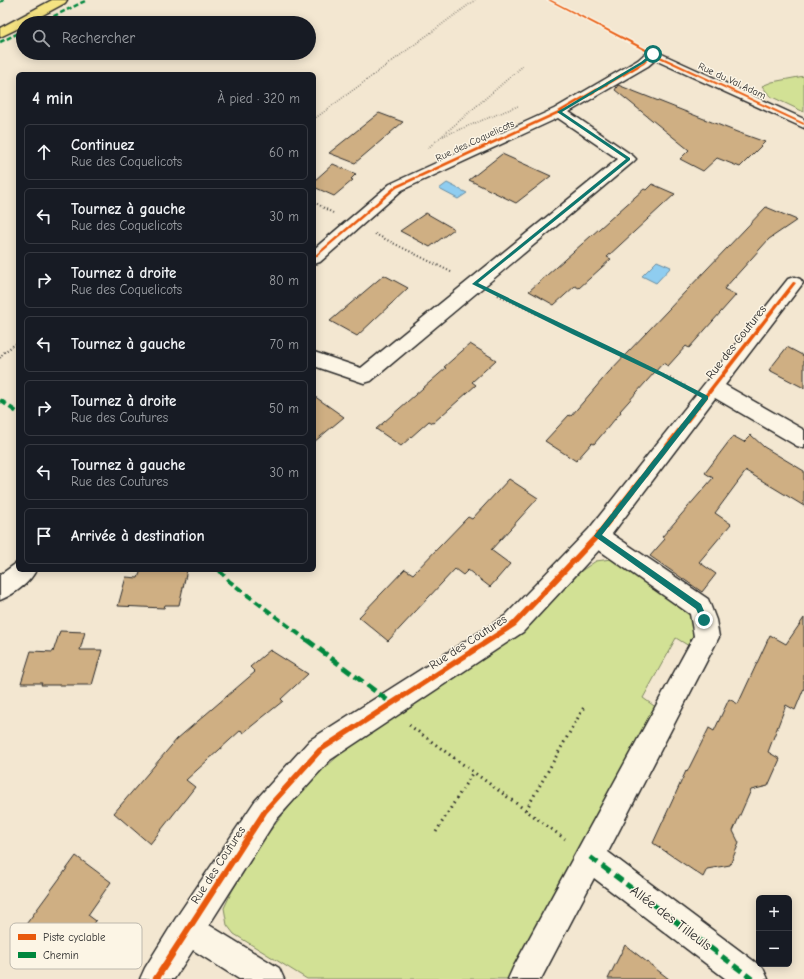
<!DOCTYPE html>
<html lang="fr">
<head>
<meta charset="utf-8">
<style>
  body { margin:0; font-family:"Comic Neue",sans-serif; background:#242831; color:#f1f3f6 }
  .controls { position:absolute; right:12px; bottom:12px; display:grid; overflow:hidden; border-radius:6px; box-shadow:0 2px 10px #0003 }
  .controls button { width:36px; height:36px; display:grid; place-items:center; padding:0; border:0; border-bottom:1px solid #363941; background:#171b24; color:#f1f3f6; font:20px sans-serif }
  .stop { position:absolute; width:12px; height:12px; margin:-9px; border:3px solid #0f766e; border-radius:50%; background:#fff }
  .stop.end { background:#0f766e; border-color:#fff; box-shadow:0 1px 4px #0008 }
  .list { margin:0; padding:0; list-style:none }
  h2 { display:flex; justify-content:space-between; align-items:center; height:52px; margin:0; padding:0 16px; font-size:17px }
  h2 small { font-size:13px; font-weight:400; color:#9ea1a6 }
  .list li { display:grid; grid-template-columns:26px 1fr auto; gap:12px; align-items:center; box-sizing:border-box; height:56px; margin:0 8px 8px; padding:0 8px; border:1px solid #363941; border-radius:6px }
  .list b { display:block; font-size:15px; white-space:nowrap }
  .list p { margin:0; font-size:13px; white-space:nowrap; color:#9ea1a6 }
  .list em { font-size:13px; font-style:normal; color:#9ea1a6 }
  .icon { flex:none; width:22px; height:22px; fill:none; stroke:currentColor; stroke-width:2; stroke-linecap:round; stroke-linejoin:round }
  .map { position:relative; flex:none; width:804px; height:979px; overflow:hidden }
  .search { position:absolute; background:#171b24; box-shadow:0 2px 10px #0003; left:16px; top:16px; width:300px; height:44px; display:flex; align-items:center; gap:10px; box-sizing:border-box; padding:0 14px; border-radius:22px; color:#9ea1a6; font-size:15px }
  .panel { position:absolute; background:#171b24; box-shadow:0 2px 10px #0003; left:16px; top:72px; width:300px; height:500px; border-radius:6px }
  .map>svg:first-child { display:block }
  .green { fill:#d2e195; stroke:#7e8660 }
  .water { fill:#8fcdf0; stroke:#678ca1 }
  .building { fill:#cfaf83; stroke:#2b2b2b }
  .lines { fill:none; stroke-linecap:round; stroke-linejoin:round }
  .minor-casing { stroke:#2b2b2b; stroke-width:3 }
  .major-casing { stroke:#2b2b2b; stroke-width:3 }
  .path-far3 { stroke:#2b2b2b; stroke-width:1.5; stroke-dasharray:0.5 2; stroke-linecap:butt }
  .path-far2 { stroke:#2b2b2b; stroke-width:2; stroke-dasharray:1 2.5; stroke-linecap:butt }
  .path-far1 { stroke:#2b2b2b; stroke-width:2.5; stroke-dasharray:1 3; stroke-linecap:butt }
  .path { stroke:#2b2b2b; stroke-width:3; stroke-dasharray:1.5 4; stroke-linecap:butt }
  .minor { fill:#fcf5e5; fill-rule:evenodd }
  .major { fill:#f5e382; fill-rule:evenodd }
  .quiet-far2 { stroke:#00873e; stroke-width:2.5; stroke-dasharray:5 2.5; stroke-linecap:butt }
  .quiet-far1 { stroke:#00873e; stroke-width:4; stroke-dasharray:8 4; stroke-linecap:butt }
  .quiet { stroke:#00873e; stroke-width:5; stroke-dasharray:10 5; stroke-linecap:butt }
  .cycleway-casing { stroke:#fcf5e5; stroke-width:3 }
  .cycleway { fill:#e8590c; fill-rule:evenodd }
  .route { fill:#0f766e }
  .labels { text-anchor:middle; dominant-baseline:central; stroke-width:3; stroke-linejoin:round; paint-order:stroke }
  .far-street-label { font-size:10px; fill:#2b2b2b; stroke:#fcf5e5 }
  .street-label { font-size:12px; fill:#2b2b2b; stroke:#fcf5e5 }
  .near-street-label { font-size:14px; fill:#2b2b2b; stroke:#fcf5e5 }
  .key { fill:#fcf5e5; stroke:#bdb8ad; stroke-width:1 }
  .key-label { font-size:11px; fill:#2b2b2b }
</style>
</head>
<body>
<div class="map">
<svg width="804" height="979" viewBox="0 0 804 979">
  <rect width="100%" height="100%" fill="#f3e7d1"/>
  <filter id="ink" filterUnits="userSpaceOnUse"><feTurbulence type="fractalNoise" baseFrequency=".025" numOctaves="2"/><feDisplacementMap in="SourceGraphic" scale="8" xChannelSelector="R" yChannelSelector="G"/><feConvolveMatrix kernelMatrix="1 2 1 2 8 2 1 2 1" color-interpolation-filters="sRGB"/></filter>
  <g filter="url(#ink)">
    <g class="green">
      <polygon points="804,76 804,112 770,96 762,86 772,82"/>
      <polygon points="611,559 630,566 687,609 694,623 693,638 689,646 676,638 643,698 657,708 584,844 508,979 307,979 234,934 227,925 224,908 232,891 266,836 307,784 356,740 496,649 539,615 581,571 596,561"/>
    </g>
    <g class="water">
      <polygon points="447,183 467,193 458,199 439,189"/>
      <polygon points="657,261 671,267 656,283 642,276"/>
    </g>
    <g class="building">
      <polygon points="618,85 737,132 765,142 740,167 717,158 703,171 680,159 689,150 615,90"/>
      <polygon points="379,113 403,122 355,163 329,153"/>
      <polygon points="502,154 551,176 516,203 469,180"/>
      <polygon points="333,164 356,174 351,179 353,180 334,196 314,187 314,181"/>
      <polygon points="652,184 675,194 607,257 611,259 579,288 575,286 554,305 529,291 644,189 646,190"/>
      <polygon points="766,207 797,220 769,239 724,289 736,295 689,348 686,346 668,366 663,363 620,411 621,412 594,444 592,443 576,461 545,441 569,415 571,416 608,373"/>
      <polygon points="426,213 454,229 430,247 400,231"/>
      <polygon points="384,275 408,288 357,336 330,321"/>
      <polygon points="470,344 496,360 472,382 476,385 433,423 429,421 401,446 376,429 446,368 444,367"/>
      <polygon points="787,347 804,356 804,388 769,370"/>
      <polygon points="314,396 344,417 314,442"/>
      <polygon points="751,435 764,447 804,471 804,506 746,471 715,513 731,524 699,562 716,574 702,592 650,556 665,539 662,537 713,478 705,473 733,436 744,442"/>
      <polygon points="509,479 538,498 491,550 510,564 490,587 468,570 463,575 455,569 388,641 359,617 405,569 413,574 468,517 472,519"/>
      <polygon points="141,570 187,570 179,605 165,605 164,608 118,606 126,577 138,578"/>
      <polygon points="804,618 804,688 795,710 786,705 768,752 780,759 768,786 751,790 733,831 739,843 730,865 707,869 703,877 653,843 686,771 687,772 709,728 714,731 729,699 738,704 770,635 786,644"/>
      <polygon points="60,631 85,632 80,650 102,650 92,685 41,685 42,683 21,683 31,651 53,652"/>
      <polygon points="270,650 308,674 281,699 283,701 243,733 241,730 186,780 195,787 150,844 114,813 177,739 255,672 250,667"/>
      <polygon points="76,856 111,882 88,915 96,921 70,958 27,923"/>
      <polygon points="625,945 669,979 608,979"/>
    </g>
    <g class="lines">
      <defs>
        <g id="minor">
          <polygon points="653,50 804,119 804,128 655,60 648,66 569,112 633,156 636,159 633,162 371,381 364,383 314,366 314,352 361,368 618,159 558,118 402,190 320,262 314,264 314,249 390,184 554,109 638,60 648,51"/>
          <polygon points="794,277 800,279 803,283 800,287 725,385 804,430 804,448 797,446 715,398 612,534 708,599 716,620 719,637 608,852 763,968 768,979 726,979 594,878 541,979 508,979 513,968 694,636 690,614 599,550 523,632 330,760 275,821 209,925 279,968 284,979 239,979 193,950 174,979 140,979 145,968 176,918 255,801 310,740 505,616 589,529 788,279"/>
          <path d="M18,562V570H36C30,583 13,595 0,600V575Z"/>
        </g>
        <polygon id="major" points="52,0 67,0 65,3 28,23 23,23 23,26 0,37 0,28"/>
      </defs>
      <use href="#minor" class="minor-casing"/>
      <use href="#major" class="major-casing"/>
      <g class="path-far3">
        <polyline points="314,119 475,0"/>
        <polyline points="443,136 518,106"/>
        <polyline points="428,148 524,65"/>
      </g>
      <g class="path-far2">
        <polyline points="314,202 333,213"/>
        <polyline points="375,234 453,273"/>
        <polyline points="498,295 661,374"/>
        <polyline points="0,358 3,353 18,342"/>
      </g>
      <polyline class="path-far1" points="659,373 685,386"/>
      <g class="path">
        <polyline points="409,725 565,839"/>
        <polyline points="526,810 584,707"/>
        <polyline points="436,832 473,772"/>
      </g>
      <use href="#minor" class="minor"/>
      <use href="#major" class="major"/>
      <g class="quiet-far2">
        <polyline points="0,2 4,0"/>
        <polyline points="40,23 87,0"/>
        <polyline points="0,42 23,31"/>
      </g>
      <g class="quiet-far1">
        <polyline points="0,400 18,413"/>
        <polyline points="219,570 229,581 308,641"/>
      </g>
      <g class="quiet">
        <polyline points="307,640 391,703"/>
        <polyline points="590,857 752,979"/>
      </g>
      <defs>
        <g id="cycleway">
          <polygon points="548,0 551,0 654,53 804,123 804,125 653,55 644,64 560,113 397,188 314,259 314,256 395,186 558,111 642,62 651,54"/>
          <polygon points="793,282 794,282 796,283 599,538 516,626 322,752 267,813 160,979 152,979 263,809 318,748 512,622 595,534"/>
        </g>
      </defs>
      <use href="#cycleway" class="cycleway-casing"/>
      <use href="#cycleway" class="cycleway"/>
    </g>
  </g>
  <path class="route" d="M652,53L655,54L644,63L562,112L630,158V160L478,283C555,321 633,356 708,396V399L602,535L701,604L708,620L704,623L702,622L696,609L594,536L702,398L661,376L572,334L472,284L626,159L557,112L641,62Z"/>
  <g class="labels">
    <g class="far-street-label">
      <text transform="translate(732 81) rotate(25)">Rue du Val Adam</text>
      <text transform="translate(475 141) rotate(-25)">Rue des Coquelicots</text>
    </g>
    <g class="street-label">
      <text transform="translate(736 342) rotate(-52)">Rue des Coutures</text>
      <text transform="translate(468 642) rotate(-33)">Rue des Coutures</text>
      <text transform="translate(218 865) rotate(-57)">Rue des Coutures</text>
    </g>
    <g class="near-street-label">
      <text transform="translate(671 918) rotate(37)">Allée des Tilleuls</text>
    </g>
  </g>
  <rect x="10" y="923" width="132" height="46" rx="6" class="key"/>
  <rect x="18" y="934" width="18" height="6" fill="#e8590c"/>
  <rect x="18" y="952" width="18" height="6" fill="#00873e"/>
  <g class="key-label">
    <text x="43" y="941">Piste cyclable</text>
    <text x="43" y="959">Chemin</text>
  </g>
</svg>
<div class="controls">
<button>+</button>
<button>−</button>
</div>
<div class="stop" style="left:653px;top:54px"></div>
<div class="stop end" style="left:704px;top:620px"></div>
<div class="search"><svg class="icon" aria-label="search" viewBox="0 0 24 24"><circle cx="10" cy="10" r="6"/><path d="M15 15l6 6"/></svg>Rechercher</div>
<section class="panel">
<h2>4 min<small>À pied · 320 m</small></h2>
<ul class="list">
<li><svg class="icon" aria-label="ahead" viewBox="0 0 24 24"><path d="M12 20V5M6 11l6-6 6 6"/></svg><div><b>Continuez</b><p>Rue des Coquelicots</p></div><em>60 m</em></li>
<li><svg class="icon" aria-label="left" viewBox="0 0 24 24"><path d="M17 20v-9H6M10 6l-5 5 5 5"/></svg><div><b>Tournez à gauche</b><p>Rue des Coquelicots</p></div><em>30 m</em></li>
<li><svg class="icon" aria-label="right" viewBox="0 0 24 24"><path d="M7 20v-9h11M14 6l5 5-5 5"/></svg><div><b>Tournez à droite</b><p>Rue des Coquelicots</p></div><em>80 m</em></li>
<li><svg class="icon" aria-label="left" viewBox="0 0 24 24"><path d="M17 20v-9H6M10 6l-5 5 5 5"/></svg><div><b>Tournez à gauche</b></div><em>70 m</em></li>
<li><svg class="icon" aria-label="right" viewBox="0 0 24 24"><path d="M7 20v-9h11M14 6l5 5-5 5"/></svg><div><b>Tournez à droite</b><p>Rue des Coutures</p></div><em>50 m</em></li>
<li><svg class="icon" aria-label="left" viewBox="0 0 24 24"><path d="M17 20v-9H6M10 6l-5 5 5 5"/></svg><div><b>Tournez à gauche</b><p>Rue des Coutures</p></div><em>30 m</em></li>
<li><svg class="icon" aria-label="arrive" viewBox="0 0 24 24"><path d="M6 21V4h12l-3 4 3 4H6"/></svg><div><b>Arrivée à destination</b></div></li>
</ul>
</section>
</div>
</body>
</html>
